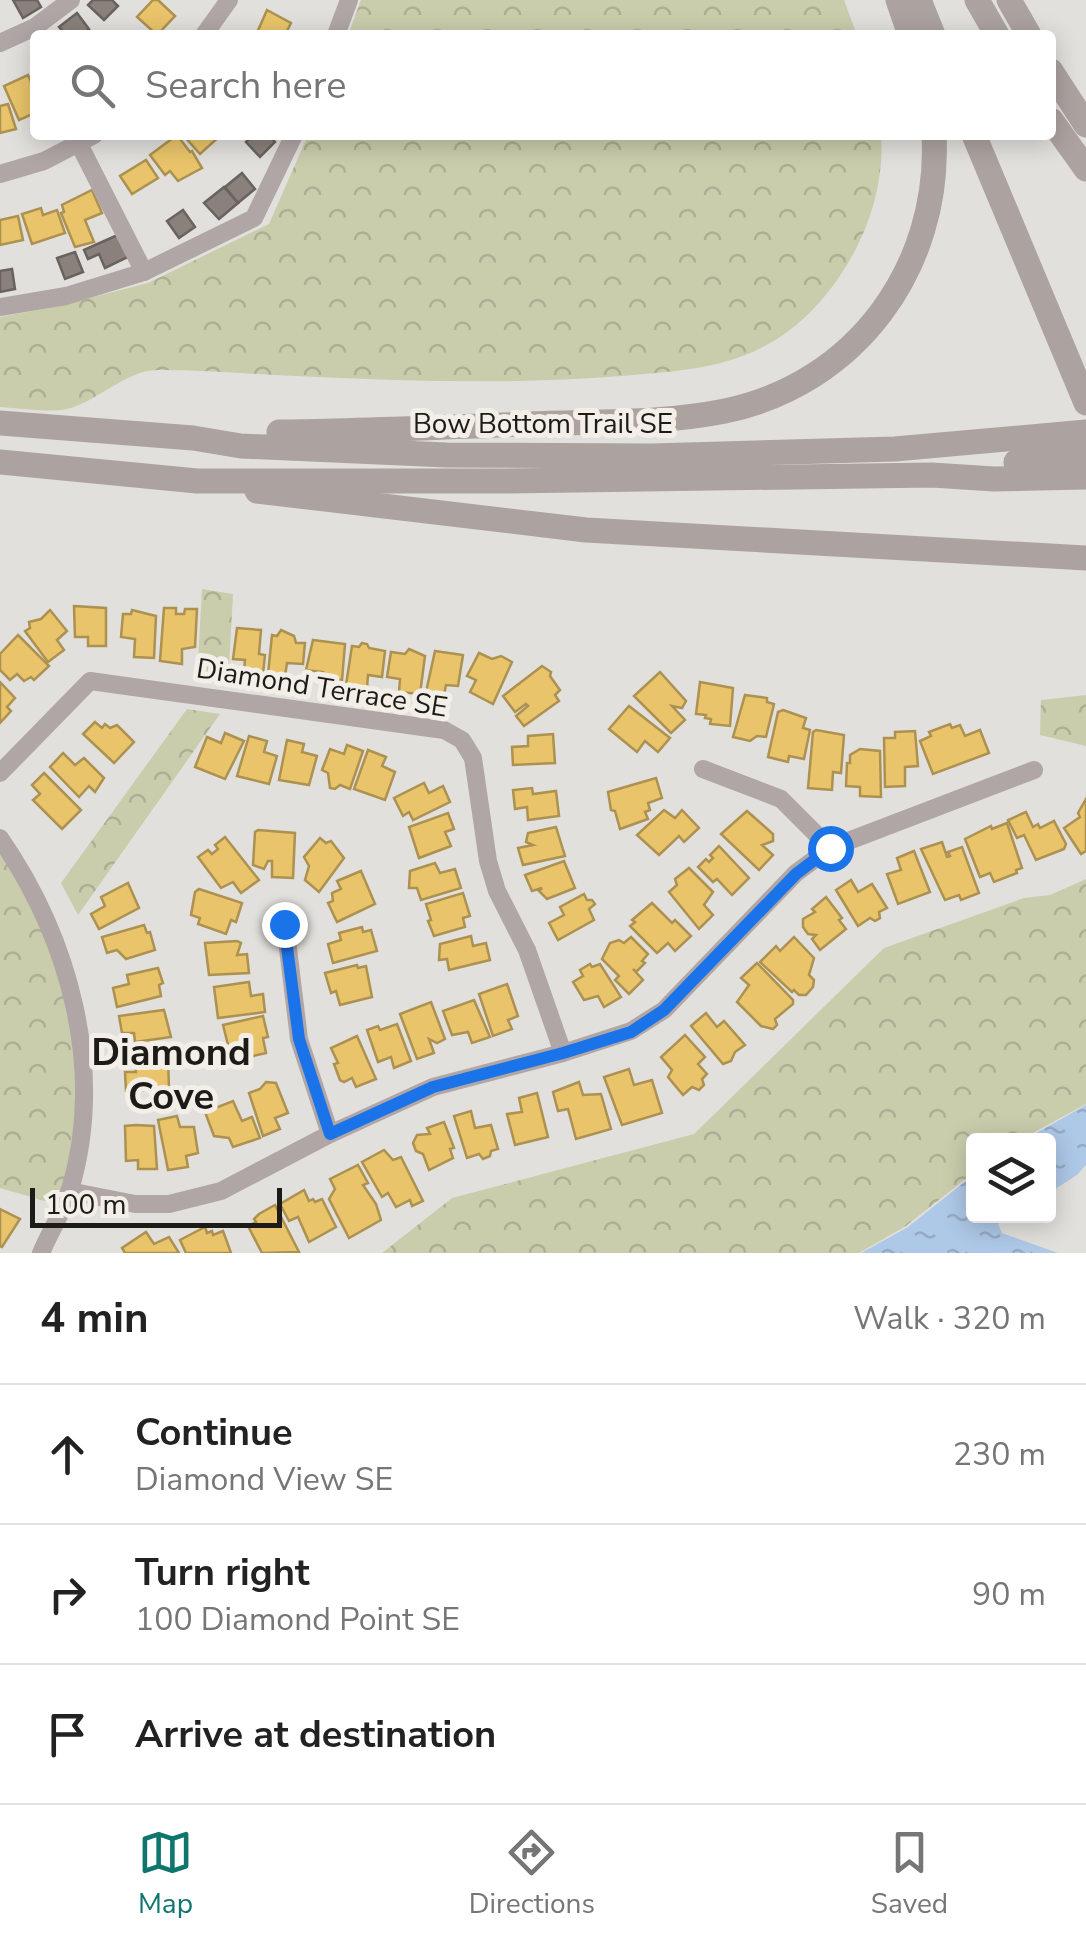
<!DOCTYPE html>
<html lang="en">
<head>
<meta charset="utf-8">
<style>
  body { margin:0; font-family:"Nunito Sans",sans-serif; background:#f2f2f2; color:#222 }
  .controls { position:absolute; right:30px; bottom:30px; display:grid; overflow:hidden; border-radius:10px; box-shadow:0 5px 25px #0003 }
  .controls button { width:90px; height:90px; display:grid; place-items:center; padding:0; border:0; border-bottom:2px solid #e0e0e0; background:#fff; color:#222; font:50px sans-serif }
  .scale { position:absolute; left:30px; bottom:25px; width:252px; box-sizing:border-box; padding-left:10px; border:5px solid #1d1b18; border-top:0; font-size:28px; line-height:35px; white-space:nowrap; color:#1d1b18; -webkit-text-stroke:8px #f3eee7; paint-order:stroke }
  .stop { position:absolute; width:30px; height:30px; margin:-22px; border:8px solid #1a73e8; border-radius:50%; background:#fff }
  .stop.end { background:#1a73e8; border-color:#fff; box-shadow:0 2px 10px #0008 }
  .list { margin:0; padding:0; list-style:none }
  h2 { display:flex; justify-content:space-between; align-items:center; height:130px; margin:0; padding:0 40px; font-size:42px }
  h2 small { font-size:32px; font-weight:400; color:#767676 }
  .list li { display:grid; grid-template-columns:65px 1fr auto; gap:30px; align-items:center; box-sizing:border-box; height:140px; padding:0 40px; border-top:2px solid #e0e0e0 }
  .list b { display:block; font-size:38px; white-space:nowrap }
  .list p { margin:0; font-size:32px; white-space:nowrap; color:#767676 }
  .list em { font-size:32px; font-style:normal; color:#767676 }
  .icon { flex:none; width:55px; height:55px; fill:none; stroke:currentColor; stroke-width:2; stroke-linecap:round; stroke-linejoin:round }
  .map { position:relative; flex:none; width:1086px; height:1253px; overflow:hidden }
  .search { position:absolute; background:#fff; box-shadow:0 5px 25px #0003; left:30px; right:30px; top:30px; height:110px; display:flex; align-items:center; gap:25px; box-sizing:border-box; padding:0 35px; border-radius:10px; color:#767676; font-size:38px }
  .sheet { height:550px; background:#fff }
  nav { display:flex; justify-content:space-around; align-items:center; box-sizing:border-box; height:140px; border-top:2px solid #e0e0e0; background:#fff; font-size:28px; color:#767676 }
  nav a { display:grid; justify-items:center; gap:5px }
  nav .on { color:#0f766e }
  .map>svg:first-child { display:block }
  .forest { fill:url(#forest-crowns) }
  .water { fill:url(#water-ripples) }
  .homes { fill:#e9c46a; stroke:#ac9151; stroke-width:2.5 }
  .industry { fill:#8a817c; stroke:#69625e; stroke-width:2.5 }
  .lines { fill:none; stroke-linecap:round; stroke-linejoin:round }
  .minor { stroke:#b0a6a6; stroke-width:18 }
  .highway { stroke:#aca3a0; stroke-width:25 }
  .route { stroke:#1a73e8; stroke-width:12 }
  .labels { text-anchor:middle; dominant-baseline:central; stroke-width:10; stroke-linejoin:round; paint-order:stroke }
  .street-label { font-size:28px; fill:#1d1b18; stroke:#f3eee7 }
  .district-label { font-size:38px; font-weight:bold; fill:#1d1b18; stroke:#f3eee7 }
</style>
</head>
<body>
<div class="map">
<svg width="1086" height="1253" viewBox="0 0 1086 1253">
  <defs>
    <pattern id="forest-crowns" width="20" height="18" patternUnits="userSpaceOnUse" patternTransform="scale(2.5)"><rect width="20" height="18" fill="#c9cdac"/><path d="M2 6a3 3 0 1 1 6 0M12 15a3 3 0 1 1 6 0" fill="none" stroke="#acaf93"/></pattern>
    <pattern id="water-ripples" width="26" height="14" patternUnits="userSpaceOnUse" patternTransform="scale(2.5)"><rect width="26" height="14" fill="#aec8e7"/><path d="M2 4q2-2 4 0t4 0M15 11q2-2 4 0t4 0" fill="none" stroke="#95abc5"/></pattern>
  </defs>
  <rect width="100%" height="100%" fill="#e2e0dc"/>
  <g class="forest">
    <polygon points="361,0 844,0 857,35 348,35"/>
    <path d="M308,135H881C884,178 872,221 851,258C829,296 801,328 761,348C718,370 667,372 621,376C512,385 403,381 295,376C249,374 204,370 158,370C124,370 94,406 61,410C42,412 19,408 0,407V317L54,307L148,283L269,224Z"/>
    <polygon points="202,589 233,594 228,685 197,680"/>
    <polygon points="1086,695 1086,746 1040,735 1041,700"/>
    <polygon points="187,709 220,714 78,915 61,883"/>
    <polygon points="0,838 47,919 83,1082 62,1206 0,1188"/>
    <polygon points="1086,879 1086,1104 1020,1140 974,1140 973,1173 906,1226 859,1253 382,1253 452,1198 694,1134 884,948 1024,898 1050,895"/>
  </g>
  <g class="water">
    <polygon points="1086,1105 1086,1165 1077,1175 1049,1193 1048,1140 1024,1140"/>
    <polygon points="973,1175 974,1216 1012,1216 998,1224 1002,1233 1058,1253 861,1253 908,1227"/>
  </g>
  <g class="homes">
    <polygon points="153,0 158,0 175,16 157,35 137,17"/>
    <polygon points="267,10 291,23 285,35 256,35"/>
    <polygon points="28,75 35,91 35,113 19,120 4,86"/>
    <polygon points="8,104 16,129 0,133 0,106"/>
    <polygon points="177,135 190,152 192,151 202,168 178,181 170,171 165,175 150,155"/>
    <polygon points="187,135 221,135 200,154 185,137"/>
    <polygon points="146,160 158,178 132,194 120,176"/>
    <polygon points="92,190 102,213 85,220 94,242 75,247 61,213 64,212 62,205"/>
    <polygon points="41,208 43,215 57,210 65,233 32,244 22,214"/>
    <polygon points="18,216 23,240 0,245 0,220"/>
    <polygon points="74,606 106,608 106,646 88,646 88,637 75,637"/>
    <polygon points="164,608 176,608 176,614 184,614 185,609 197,609 195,647 182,649 182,664 160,661"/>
    <polygon points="50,610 67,631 57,640 64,650 48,662 25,631 30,628 29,622 41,619"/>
    <polygon points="132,610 156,616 154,658 134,657 135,639 121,637 123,614 131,614"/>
    <polygon points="237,628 261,630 259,654 265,655 263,674 244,671 245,660 233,659"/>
    <polygon points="281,630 294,636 296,643 305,643 303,664 287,663 285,676 268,674 272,635 277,636"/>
    <polygon points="18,635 49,666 34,680 31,677 24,681 17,674 10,680 0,670 0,654"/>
    <polygon points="313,640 345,644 342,680 322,678 323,672 306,670"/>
    <polygon points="362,643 367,644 369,648 385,651 382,677 368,675 367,688 346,685 352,646 359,647"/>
    <polygon points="409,649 425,656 420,694 399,692 400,679 387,677 391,652 405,654"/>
    <polygon points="435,651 463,655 458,686 446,685 444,695 426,692"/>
    <polygon points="479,653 492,659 501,656 512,662 493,704 470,692 476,680 467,676"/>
    <polygon points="542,666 551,672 550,676 560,690 555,695 559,701 524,726 516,716 528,706 526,704 515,712 503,696"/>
    <polygon points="660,672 686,701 682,708 672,706 685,720 671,733 634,696"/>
    <polygon points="0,682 15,698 7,707 11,711 0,723"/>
    <polygon points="700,682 733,688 730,726 710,724 711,719 705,718 706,715 696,714"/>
    <polygon points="745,695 767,698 767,702 774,704 766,737 757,736 750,741 733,737"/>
    <polygon points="629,706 670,738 658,752 645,741 637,752 609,729"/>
    <polygon points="783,710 806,718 803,728 810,730 804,759 789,756 788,762 768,757 778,712"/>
    <polygon points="95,722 102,728 105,724 110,728 117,725 134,742 114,763 83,734"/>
    <polygon points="950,724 952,728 960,725 965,736 980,730 989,753 933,774 920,741 931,736 929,732"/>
    <polygon points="816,730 844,735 841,773 833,772 832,790 808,788 813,732"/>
    <polygon points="915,731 918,766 905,767 905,786 885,787 884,738 895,738 895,732"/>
    <polygon points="225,733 244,741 225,779 195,767 207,737 221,743"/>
    <polygon points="553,734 555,763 513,765 512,747 528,746 528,736"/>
    <polygon points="249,736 267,741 264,752 277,756 269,784 237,776"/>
    <polygon points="287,740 304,744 302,752 317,756 309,785 279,780"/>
    <polygon points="347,745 363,751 350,789 340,785 335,789 330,788 328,773 322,770 330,749 344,754"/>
    <polygon points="860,749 880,751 881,797 860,796 860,787 846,786 847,763 850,763 850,755"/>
    <polygon points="368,750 386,757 382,766 395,772 385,800 354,789"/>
    <polygon points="63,753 75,765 84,758 104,778 95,792 89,786 79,797 50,767"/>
    <polygon points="44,773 81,810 62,829 33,800 40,794 32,785"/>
    <polygon points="656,778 662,798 648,803 650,810 645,812 648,819 620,829 615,811 611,810 608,792"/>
    <polygon points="424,783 429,793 443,786 450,802 413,820 409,812 403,816 394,798"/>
    <polygon points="532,788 533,794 556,791 559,816 528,820 527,807 515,809 513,790"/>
    <polygon points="1086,799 1086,851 1081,854 1064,828 1080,817 1078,813"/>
    <polygon points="664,810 675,818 682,810 699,828 684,842 679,836 659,855 637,835"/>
    <polygon points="747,811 773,834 773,841 762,845 773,855 759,870 721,834"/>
    <polygon points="1026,812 1033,827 1038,824 1040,828 1054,821 1066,844 1064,849 1036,860 1024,835 1017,838 1008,820"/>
    <polygon points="448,813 454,829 445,832 451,846 419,858 409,827"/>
    <polygon points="1007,823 1022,868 1016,870 1017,873 994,882 990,873 980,877 965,839 991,826 992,829"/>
    <polygon points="556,827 565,856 523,865 518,848 533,845 526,842 528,833"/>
    <polygon points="258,830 295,833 293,878 272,877 272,861 268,861 264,869 253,865 255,832"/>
    <polygon points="225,837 259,880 241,893 233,882 221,888 198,857 208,850 212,854 218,849 215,845"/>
    <polygon points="320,838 326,843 331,841 344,858 319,892 305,880 309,866 304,857"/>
    <polygon points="942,842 947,857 950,856 948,852 962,847 979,893 961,900 959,895 945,900 921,849"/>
    <polygon points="719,846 749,878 732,895 717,879 713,882 698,867 706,859 709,862 713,858 710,855"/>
    <polygon points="914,851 930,892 898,904 887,874 901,870 897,858"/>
    <polygon points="564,861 575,888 547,899 539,891 542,888 532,891 525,875"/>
    <polygon points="435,863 440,873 455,869 461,888 421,900 417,888 409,888 410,871"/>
    <polygon points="689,868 713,892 704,905 713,915 699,929 669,892 677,885 675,879"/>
    <polygon points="361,871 375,904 337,922 328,903 333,901 332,893 341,889 337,881"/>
    <polygon points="851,880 858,892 872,884 887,908 879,912 880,918 875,921 870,918 858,926 836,890"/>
    <polygon points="128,883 139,908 99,929 91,914 105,906 101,897"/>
    <polygon points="199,889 242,903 236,922 231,920 226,934 198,924 200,918 191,915 195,892"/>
    <polygon points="463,893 470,916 463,918 465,927 434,936 428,921 431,920 426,904"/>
    <polygon points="584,894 587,900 592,900 595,904 589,909 594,920 558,940 549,923 564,915 560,907"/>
    <polygon points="826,897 842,918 839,920 846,929 820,950 812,939 816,935 808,934 803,927 803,919 815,912 812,909"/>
    <polygon points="652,903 672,923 675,920 691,936 675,951 668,943 657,953 630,926 635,922 632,920"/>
    <polygon points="144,925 147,933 150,932 155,950 126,959 117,950 107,953 102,937"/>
    <polygon points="362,927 363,932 371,930 377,951 333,963 328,944 341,940 339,933"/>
    <polygon points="471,936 473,946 486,943 490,960 449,970 447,959 439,960 440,944"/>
    <polygon points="631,937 648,954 642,961 645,963 636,972 633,969 643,980 629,994 615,980 619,976 602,959 610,943 619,940 624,943"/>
    <polygon points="794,937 814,958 809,975 814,980 813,987 806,995 799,995 794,990 792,992 760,962 776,946 780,951"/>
    <polygon points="237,941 241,943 237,955 247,954 249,973 209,975 205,943"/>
    <polygon points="757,963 793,1000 793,1004 775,1019 777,1025 773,1029 761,1026 737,1002 749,985 741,978"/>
    <polygon points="590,964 592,967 600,964 621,997 604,1007 598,996 584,1000 573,982 583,976 580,970"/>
    <polygon points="357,965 358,968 366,966 372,997 340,1005 336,991 331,993 325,973"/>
    <polygon points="158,968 163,983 159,985 161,996 117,1007 113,988 129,984 127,975"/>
    <polygon points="249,982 251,996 263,994 265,1012 218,1018 214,987"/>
    <polygon points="507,984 518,1016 508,1020 512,1029 493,1036 479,994"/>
    <polygon points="474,1000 490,1037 472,1043 468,1032 452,1035 443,1011"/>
    <polygon points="431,1002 445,1039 437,1043 429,1039 434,1053 417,1059 400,1014"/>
    <polygon points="164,1010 171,1037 135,1042 134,1033 122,1033 119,1016"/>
    <polygon points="706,1013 717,1027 724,1021 745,1045 735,1052 731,1061 723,1064 691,1026"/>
    <polygon points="263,1016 268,1037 263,1038 266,1053 232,1061 223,1025"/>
    <polygon points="397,1024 411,1061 394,1068 391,1057 378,1062 367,1030 378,1026 380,1030"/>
    <polygon points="685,1035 705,1057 698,1064 707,1074 702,1079 704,1085 699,1090 692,1087 683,1095 668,1077 672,1070 661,1057"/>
    <polygon points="357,1036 376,1079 356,1087 352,1078 344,1082 340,1080 334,1064 338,1063 331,1048"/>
    <polygon points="168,1056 169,1089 126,1091 125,1072 136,1072 134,1058"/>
    <polygon points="629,1069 634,1085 652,1080 662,1113 622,1125 604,1077"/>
    <polygon points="266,1082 276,1083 288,1113 275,1118 280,1129 263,1136 249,1093 260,1089"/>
    <polygon points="579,1082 583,1095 601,1094 611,1129 576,1139 568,1109 558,1111 553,1092"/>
    <polygon points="537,1093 548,1137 515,1145 507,1114 522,1112 519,1098"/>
    <polygon points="233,1101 242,1121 252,1117 260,1138 233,1147 229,1138 214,1136 205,1112"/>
    <polygon points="471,1111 475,1128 491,1125 498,1149 491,1151 490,1156 483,1159 479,1154 467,1158 454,1116"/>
    <polygon points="177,1116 180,1127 194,1127 198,1153 186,1156 188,1167 168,1170 158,1120"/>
    <polygon points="444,1122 454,1148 450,1149 453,1158 429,1170 423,1154 416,1151 413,1143 417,1135 430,1134 427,1128"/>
    <polygon points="136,1125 154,1126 157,1169 138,1169 138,1160 126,1161 125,1126"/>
    <polygon points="384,1150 393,1160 401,1157 423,1201 412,1206 410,1200 396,1207 388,1193 382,1197 362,1162"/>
    <polygon points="358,1165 368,1183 363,1185 376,1204 381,1220 349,1238 329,1199 335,1189 330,1179"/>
    <polygon points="304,1190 309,1201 313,1199 315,1202 322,1199 336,1227 309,1242 298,1217 289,1221 280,1204"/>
    <polygon points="275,1205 299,1252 262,1253 248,1226 256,1222 254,1219 259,1214"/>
    <polygon points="0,1209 20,1219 2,1247 0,1246"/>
    <polygon points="205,1227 207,1233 212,1231 213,1235 223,1231 231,1253 186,1253 180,1240"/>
    <polygon points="146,1232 154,1244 169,1237 179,1253 125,1253 122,1248"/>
  </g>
  <g class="industry">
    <polygon points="13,0 37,0 41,7 23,18"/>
    <polygon points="93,0 112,0 118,6 104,20 88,5"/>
    <polygon points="77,13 89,29 82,35 66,35 59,27"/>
    <polygon points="253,135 269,135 275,142 260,157 246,142"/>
    <polygon points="242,173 255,189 238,203 225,187"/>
    <polygon points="224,187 238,203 219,219 204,203"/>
    <polygon points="183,210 195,227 179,238 167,221"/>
    <polygon points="120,234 130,256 105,268 99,254 88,259 84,250"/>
    <polygon points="75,252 83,272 65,279 57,258"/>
    <polygon points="12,269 15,289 0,292 0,271"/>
  </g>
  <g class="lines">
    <g class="minor">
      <polyline points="204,35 229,0"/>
      <polyline points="336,35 349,0"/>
      <polyline points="0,43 35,27 71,0"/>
      <polyline points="79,144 144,272"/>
      <polyline points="0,174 44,161 94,135"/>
      <polyline points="0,307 66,296 144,272 254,218 294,135"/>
      <polyline points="703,769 781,799 830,848"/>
      <polyline points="0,773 90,681 444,730 462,740 473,758 488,861 497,891 527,950 563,1053"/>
      <path d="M0,838C69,938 106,1069 70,1190C63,1211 50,1232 41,1253"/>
      <polyline points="285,924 299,1039 330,1134"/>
      <polyline points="69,1191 135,1204 169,1204 221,1191 330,1134 433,1087 563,1053 631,1031 664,1010 796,873 830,848 1034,770"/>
    </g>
    <g class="highway">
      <polyline points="898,0 910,35"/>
      <polyline points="919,0 933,35"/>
      <polyline points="977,0 997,35"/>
      <polyline points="1009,0 1029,35"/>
      <polyline points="1051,71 1086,125"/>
      <polyline points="1051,120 1086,169"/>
      <polyline points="974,135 1086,403"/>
      <polyline points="0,423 193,438 241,446 446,455 652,456 895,449 1086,432"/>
      <path d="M279,432C362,431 445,427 528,424C593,421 661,424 725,411C856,384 941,267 934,135"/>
      <polyline points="0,462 197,481 507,481 932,475 994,479 1086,477"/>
      <polyline points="1016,462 1086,455"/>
      <polyline points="257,491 586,530 1086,558"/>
    </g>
  </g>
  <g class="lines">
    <polyline class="route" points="284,924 299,1039 330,1134 433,1087 563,1053 631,1032 664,1010 796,874 830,848"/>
  </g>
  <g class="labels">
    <g class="street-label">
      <text x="543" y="424">Bow Bottom Trail SE</text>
      <text transform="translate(322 688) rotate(9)">Diamond Terrace SE</text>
    </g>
    <g class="district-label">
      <text x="171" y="1052">Diamond<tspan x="171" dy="44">Cove</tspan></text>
    </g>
  </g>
</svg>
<div class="controls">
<button><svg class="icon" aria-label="layers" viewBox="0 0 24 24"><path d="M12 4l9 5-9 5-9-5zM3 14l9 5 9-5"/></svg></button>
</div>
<div class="scale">100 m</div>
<div class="stop" style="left:830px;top:848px"></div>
<div class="stop end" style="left:284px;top:924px"></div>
<div class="search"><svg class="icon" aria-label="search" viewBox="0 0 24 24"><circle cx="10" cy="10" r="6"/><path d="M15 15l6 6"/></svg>Search here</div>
</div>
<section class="sheet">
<h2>4 min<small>Walk · 320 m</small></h2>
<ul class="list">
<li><svg class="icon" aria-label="ahead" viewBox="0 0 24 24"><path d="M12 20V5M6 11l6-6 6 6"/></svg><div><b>Continue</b><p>Diamond View SE</p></div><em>230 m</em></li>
<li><svg class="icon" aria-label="right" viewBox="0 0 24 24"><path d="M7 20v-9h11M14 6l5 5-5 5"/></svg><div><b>Turn right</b><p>100 Diamond Point SE</p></div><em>90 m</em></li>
<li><svg class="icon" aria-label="arrive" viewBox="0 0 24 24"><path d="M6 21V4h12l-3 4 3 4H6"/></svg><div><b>Arrive at destination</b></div></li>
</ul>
</section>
<nav>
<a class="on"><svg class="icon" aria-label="map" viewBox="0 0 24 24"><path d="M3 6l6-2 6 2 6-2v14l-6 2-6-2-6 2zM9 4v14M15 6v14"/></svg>Map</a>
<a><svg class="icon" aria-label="directions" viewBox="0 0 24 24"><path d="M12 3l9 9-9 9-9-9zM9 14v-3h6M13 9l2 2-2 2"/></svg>Directions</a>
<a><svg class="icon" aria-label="saved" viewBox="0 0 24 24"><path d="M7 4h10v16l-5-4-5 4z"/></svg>Saved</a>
</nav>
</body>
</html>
